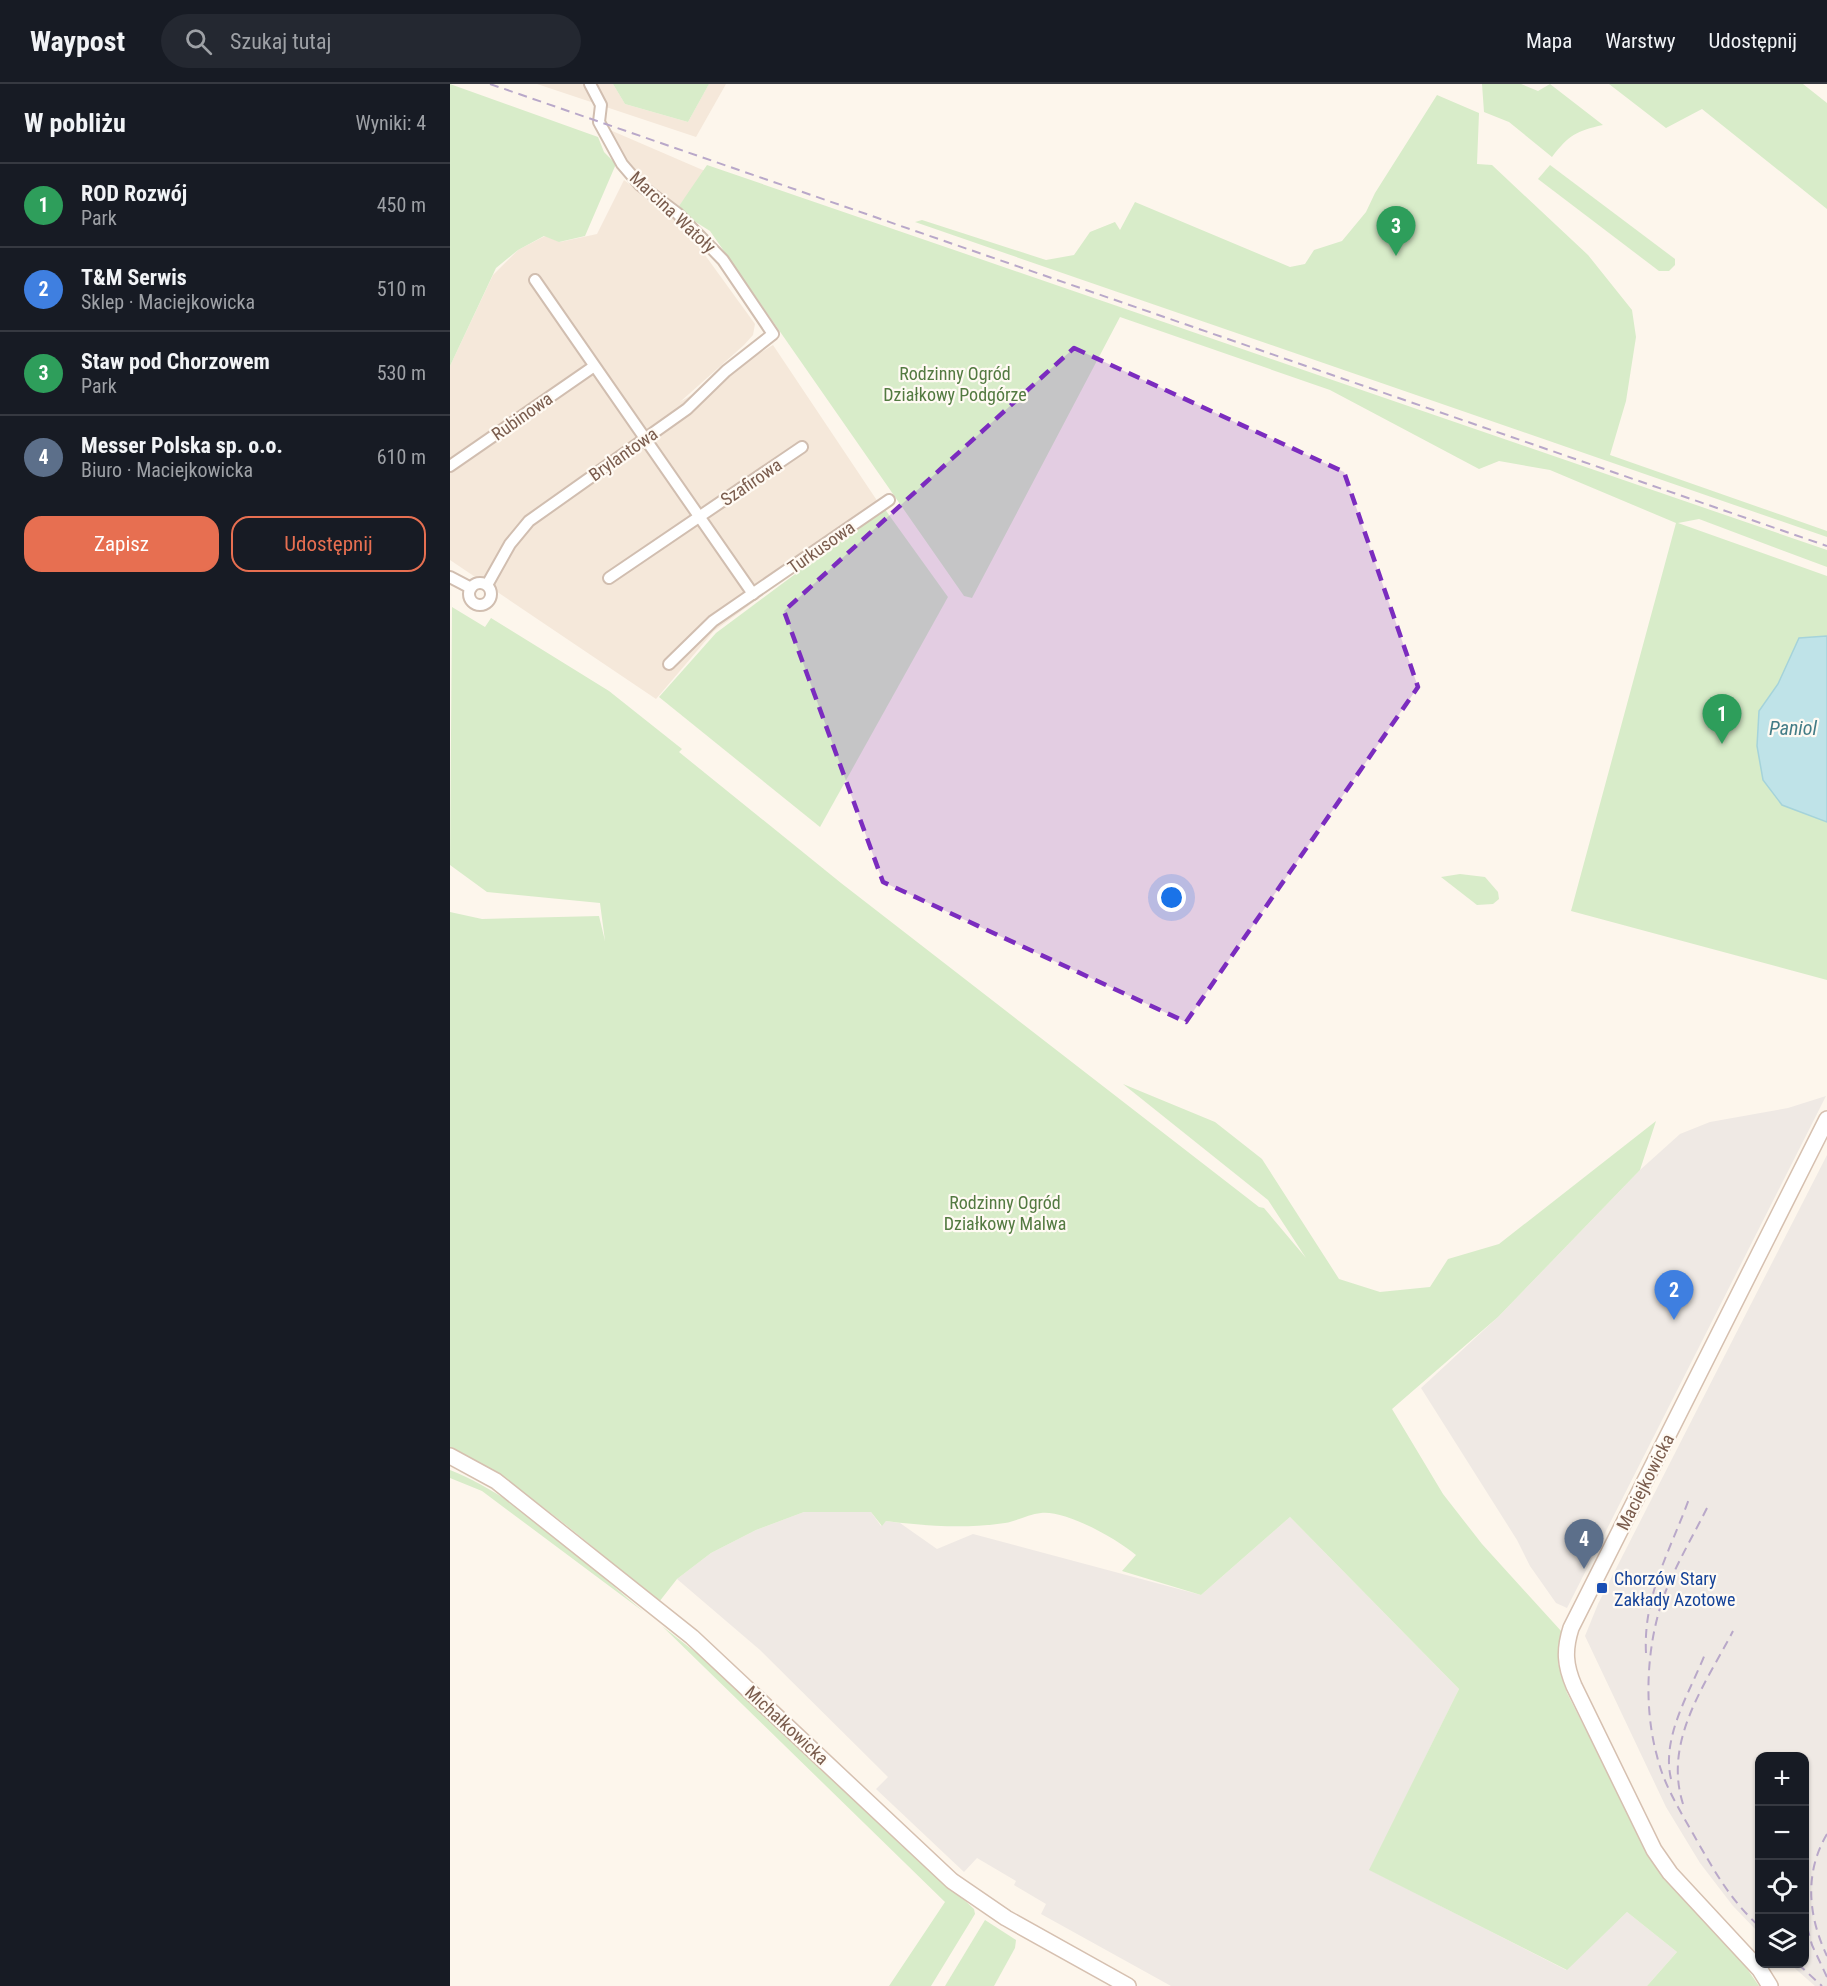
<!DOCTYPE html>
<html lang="pl">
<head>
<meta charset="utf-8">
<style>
  body { margin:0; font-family:"Roboto Condensed",sans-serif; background:#242831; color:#f1f3f6 }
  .controls { position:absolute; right:18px; bottom:18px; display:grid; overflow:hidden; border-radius:12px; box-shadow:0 2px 4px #0004 }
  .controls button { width:54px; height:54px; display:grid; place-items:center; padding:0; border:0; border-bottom:2px solid #363941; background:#171b24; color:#f1f3f6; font:30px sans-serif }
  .you { position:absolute; left:722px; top:814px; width:21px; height:21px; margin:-15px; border:4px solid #fff; border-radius:50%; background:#1a73e8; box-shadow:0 0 0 9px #1a73e833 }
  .badge { display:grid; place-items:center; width:39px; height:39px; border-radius:50%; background:#e76f51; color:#fff; font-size:20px; font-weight:700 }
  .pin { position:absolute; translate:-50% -50px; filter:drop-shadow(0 2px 3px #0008) }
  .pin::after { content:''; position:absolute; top:32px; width:21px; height:18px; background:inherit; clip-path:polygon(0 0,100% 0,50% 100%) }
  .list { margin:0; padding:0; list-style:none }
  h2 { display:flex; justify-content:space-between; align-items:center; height:78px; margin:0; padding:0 24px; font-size:26px }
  h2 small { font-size:20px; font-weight:400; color:#9ea1a6 }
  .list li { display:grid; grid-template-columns:39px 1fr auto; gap:18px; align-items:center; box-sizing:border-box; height:84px; padding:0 24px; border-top:2px solid #363941 }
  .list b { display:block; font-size:22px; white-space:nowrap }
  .list p { margin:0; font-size:20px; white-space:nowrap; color:#9ea1a6 }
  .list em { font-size:20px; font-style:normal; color:#9ea1a6 }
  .actions { display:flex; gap:12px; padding:18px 24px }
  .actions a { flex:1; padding:14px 0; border:2px solid #e76f51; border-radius:18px; text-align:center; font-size:21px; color:#e76f51 }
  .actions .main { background:#e76f51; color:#fff }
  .icon { flex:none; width:33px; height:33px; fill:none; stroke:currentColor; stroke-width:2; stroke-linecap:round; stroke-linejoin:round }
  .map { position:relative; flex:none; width:1377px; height:1902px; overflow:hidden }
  header { display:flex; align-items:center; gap:36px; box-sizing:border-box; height:84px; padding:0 30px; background:#171b24; border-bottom:2px solid #363941 }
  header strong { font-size:28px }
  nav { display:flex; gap:33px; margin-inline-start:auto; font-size:21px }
  .search { width:420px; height:54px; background:#242831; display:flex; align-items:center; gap:15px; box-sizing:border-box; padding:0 21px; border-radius:33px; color:#9ea1a6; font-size:22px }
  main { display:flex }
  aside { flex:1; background:#171b24 }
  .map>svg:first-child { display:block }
  .residential { fill:#f5e8da }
  .industrial { fill:#efe9e4 }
  .green { fill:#d8ecc9 }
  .water { fill:#bfe3e8; stroke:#a5d3da; stroke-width:1.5 }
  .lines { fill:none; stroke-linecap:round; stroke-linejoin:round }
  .street-casing { stroke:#d1beb0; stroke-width:14 }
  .secondary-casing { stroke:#d6c0b0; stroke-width:18 }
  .street { stroke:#fff; stroke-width:10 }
  .secondary { stroke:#fff; stroke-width:15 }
  .rail { stroke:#b9a8c9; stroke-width:2; stroke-dasharray:9 6; stroke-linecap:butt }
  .marked { fill:#7b2cbf; fill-opacity:0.2; stroke:#7b2cbf; stroke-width:4.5; stroke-dasharray:12 8; stroke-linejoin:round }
  .transit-dot { fill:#1a4fb4; stroke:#fffaf3; stroke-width:2 }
  .labels { text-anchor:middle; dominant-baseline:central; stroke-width:4.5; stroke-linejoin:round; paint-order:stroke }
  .street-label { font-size:18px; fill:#7a5c4d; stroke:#fffaf3 }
  .park-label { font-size:18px; fill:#537a41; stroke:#fffaf3 }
  .transit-label { font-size:18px; fill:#164399; stroke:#fffaf3; text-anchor:start }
  .water-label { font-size:20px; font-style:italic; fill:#437c86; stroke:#fffaf3 }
</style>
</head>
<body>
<header>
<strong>Waypost</strong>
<div class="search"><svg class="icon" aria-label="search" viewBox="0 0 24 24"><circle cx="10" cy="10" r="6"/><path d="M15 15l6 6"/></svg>Szukaj tutaj</div>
<nav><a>Mapa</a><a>Warstwy</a><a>Udostępnij</a></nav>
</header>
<main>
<aside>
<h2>W pobliżu<small>Wyniki: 4</small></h2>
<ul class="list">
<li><span class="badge" style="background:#2e9e5b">1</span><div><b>ROD Rozwój</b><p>Park</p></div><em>450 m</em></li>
<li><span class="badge" style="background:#3f7fe0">2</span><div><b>T&amp;M Serwis</b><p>Sklep · Maciejkowicka</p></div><em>510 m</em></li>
<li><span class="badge" style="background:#2e9e5b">3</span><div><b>Staw pod Chorzowem</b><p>Park</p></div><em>530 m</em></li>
<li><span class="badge" style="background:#5c6f8a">4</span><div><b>Messer Polska sp. o.o.</b><p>Biuro · Maciejkowicka</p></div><em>610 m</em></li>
</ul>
<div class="actions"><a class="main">Zapisz</a><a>Udostępnij</a></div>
</aside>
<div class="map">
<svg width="1377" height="1902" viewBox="0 0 1377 1902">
  <rect width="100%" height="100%" fill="#fdf6ec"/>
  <g class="residential">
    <polygon points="87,0 163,0 175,20 238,38 259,0 276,0 246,53"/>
    <polygon points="160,46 255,87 229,122 182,87"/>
    <polygon points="174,96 234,142 305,240 303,251 294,261 230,318 323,261 432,424 264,547 206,615 0,476 0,282 43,191 68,166 95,152 110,158 147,150"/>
  </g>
  <g class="industrial">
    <polygon points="1376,1012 1117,1524 1106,1519 1080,1482 1067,1456 971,1304 1048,1233 1190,1086 1230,1050 1260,1038 1338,1024"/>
    <polygon points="1377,1071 1377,1902 1365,1902 1340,1880 1354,1880 1354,1672 1310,1672 1309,1849 1283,1822 1250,1779 1216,1723 1135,1552 1148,1520"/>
    <polygon points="354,1428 421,1428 431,1442 436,1437 450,1439 487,1465 523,1450 751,1511 840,1433 1009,1605 920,1786 1116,1886 1177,1828 1227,1868 1197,1902 721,1902 591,1830 596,1820 564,1801 566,1797 527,1774 514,1788 426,1705 438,1693 310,1566 227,1495 261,1469 306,1446"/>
  </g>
  <g class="green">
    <polygon points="0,0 148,53 154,68 166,80 135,152 109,158 94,152 68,166 46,184 0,282"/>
    <polygon points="163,0 259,0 238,38 175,20"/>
    <path d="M1032,0H1071L1088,7L1100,0L1153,41C1126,47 1119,51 1102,73L1059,38L1034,28Z"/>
    <polygon points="1159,0 1353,0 1377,19 1377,125 1252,25 1216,44"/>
    <polygon points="987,11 1029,29 1027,80 1042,81 1138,171 1182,226 1186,253 1176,317 1160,371 1377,447 1377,453 465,138 472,136 596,176 624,171 640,148 665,138 670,146 685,118 840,183 855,180 864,166 892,157 916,128 925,109"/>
    <polygon points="257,81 1377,466 1377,483 1249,435 1228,439 1377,492 1377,896 1121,827 1226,439 1100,386 1049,377 1029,385 880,306 670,233 522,514 514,512 260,147 241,135 229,122"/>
    <polygon points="1100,81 1225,175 1225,181 1219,187 1209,187 1088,95"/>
    <polygon points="434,424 498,513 370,743 209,613 266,549"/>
    <path d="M2,523L35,543L41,534L159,607L232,665L229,668L391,799L809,1123L814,1124L856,1174L818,1116L673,1000L765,1038L812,1075L889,1195L930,1208L980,1203L998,1175L1049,1160L1206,1037L1190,1086L1048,1233L942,1325L993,1410L1032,1460L1112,1548L1108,1579L1117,1609L1205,1782L1284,1866L1309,1902H1197L1227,1868L1177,1828L1117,1886L919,1786L1009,1605L840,1433L751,1511L672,1487L686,1471C667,1455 616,1426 591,1429C579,1430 567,1437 555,1439C516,1445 475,1442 436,1437L432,1442L421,1428H354L306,1446L261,1469L227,1495L209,1518C142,1464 78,1402 0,1365V828L32,835L149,832L155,857L150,819L37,808L0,781Z"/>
    <polygon points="1010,790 1035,793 1048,808 1049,815 1043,820 1027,821 991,793"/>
    <path d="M0,1386C73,1415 133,1478 194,1528L32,1407L0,1394Z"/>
    <polygon points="212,1542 267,1585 524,1825 525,1830 481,1902 439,1902 495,1818"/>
    <polygon points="535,1836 566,1856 565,1864 544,1902 495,1902"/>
  </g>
  <polygon class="water" points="1377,552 1377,738 1332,721 1313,696 1307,662 1309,627 1328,600 1349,554"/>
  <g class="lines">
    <defs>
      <g id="street">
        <polyline points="85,196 303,510"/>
        <polyline points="0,382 143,283"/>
        <polyline points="0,493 21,504"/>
        <polyline points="159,494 352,363"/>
        <circle cx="30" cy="510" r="11"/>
        <polyline points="37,501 60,460 79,437 237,325 276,287 323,250 273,176 227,129 190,101 172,80 149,38 151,21 140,0"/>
        <polyline points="219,580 263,537 439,416"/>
      </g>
      <g id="secondary">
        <polyline points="0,1372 46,1397 242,1553 502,1797 556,1834 678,1902"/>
        <path d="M1320,1902L1310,1886L1220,1789L1204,1766L1124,1602C1115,1581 1114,1566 1121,1544L1377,1035"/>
      </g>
    </defs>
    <use href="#street" class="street-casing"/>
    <use href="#secondary" class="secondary-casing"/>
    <use href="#street" class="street"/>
    <use href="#secondary" class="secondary"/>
    <g class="rail">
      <polyline points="40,0 1377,462"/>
      <path d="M1257,1424C1245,1448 1231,1472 1220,1497C1197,1548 1192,1618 1207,1672C1214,1702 1231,1728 1246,1755C1265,1788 1281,1817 1310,1843"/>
      <path d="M1196,1569C1193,1512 1220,1467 1239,1415"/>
      <path d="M1221,1695C1211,1653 1240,1608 1255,1570"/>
      <path d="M1233,1720C1213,1657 1255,1601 1283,1547"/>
      <path d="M1377,1750C1354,1789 1358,1832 1377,1872"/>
      <polyline points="1357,1843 1362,1861 1377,1893"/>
      <polyline points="1348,1880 1372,1902"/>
    </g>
  </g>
  <path class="marked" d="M624,264L894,388L968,603L736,938L433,798L334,527Z"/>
  <rect class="transit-dot" x="1146" y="1498" width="12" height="12" rx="3"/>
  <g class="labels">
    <g class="street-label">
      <text transform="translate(223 128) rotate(43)">Marcina Watoły</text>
      <text transform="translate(72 332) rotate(-35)">Rubinowa</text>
      <text transform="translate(173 370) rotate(-35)">Brylantowa</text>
      <text transform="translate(301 398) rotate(-34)">Szafirowa</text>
      <text transform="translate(371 463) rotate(-35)">Turkusowa</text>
      <text transform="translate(1195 1398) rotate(-63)">Maciejkowicka</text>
      <text transform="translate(337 1641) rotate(43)">Michałkowicka</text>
    </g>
    <g class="park-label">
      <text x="505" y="289">Rodzinny Ogród<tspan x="505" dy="21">Działkowy Podgórze</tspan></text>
      <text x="555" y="1118">Rodzinny Ogród<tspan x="555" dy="21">Działkowy Malwa</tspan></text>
    </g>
    <g class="transit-label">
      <text x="1164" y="1494">Chorzów Stary<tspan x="1164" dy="21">Zakłady Azotowe</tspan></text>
    </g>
    <g class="water-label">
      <text x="1343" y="644">Paniol</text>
    </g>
  </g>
</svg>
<div class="controls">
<button>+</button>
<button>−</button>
<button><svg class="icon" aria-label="locate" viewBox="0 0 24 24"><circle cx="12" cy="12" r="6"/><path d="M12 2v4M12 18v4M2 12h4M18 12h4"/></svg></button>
<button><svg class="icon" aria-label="layers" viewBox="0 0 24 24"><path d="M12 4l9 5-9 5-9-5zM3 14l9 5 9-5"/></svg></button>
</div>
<div class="you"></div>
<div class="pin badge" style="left:1272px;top:660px;background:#2e9e5b">1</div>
<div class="pin badge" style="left:1224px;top:1236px;background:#3f7fe0">2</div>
<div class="pin badge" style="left:946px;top:172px;background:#2e9e5b">3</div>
<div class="pin badge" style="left:1134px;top:1485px;background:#5c6f8a">4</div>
</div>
</main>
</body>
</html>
